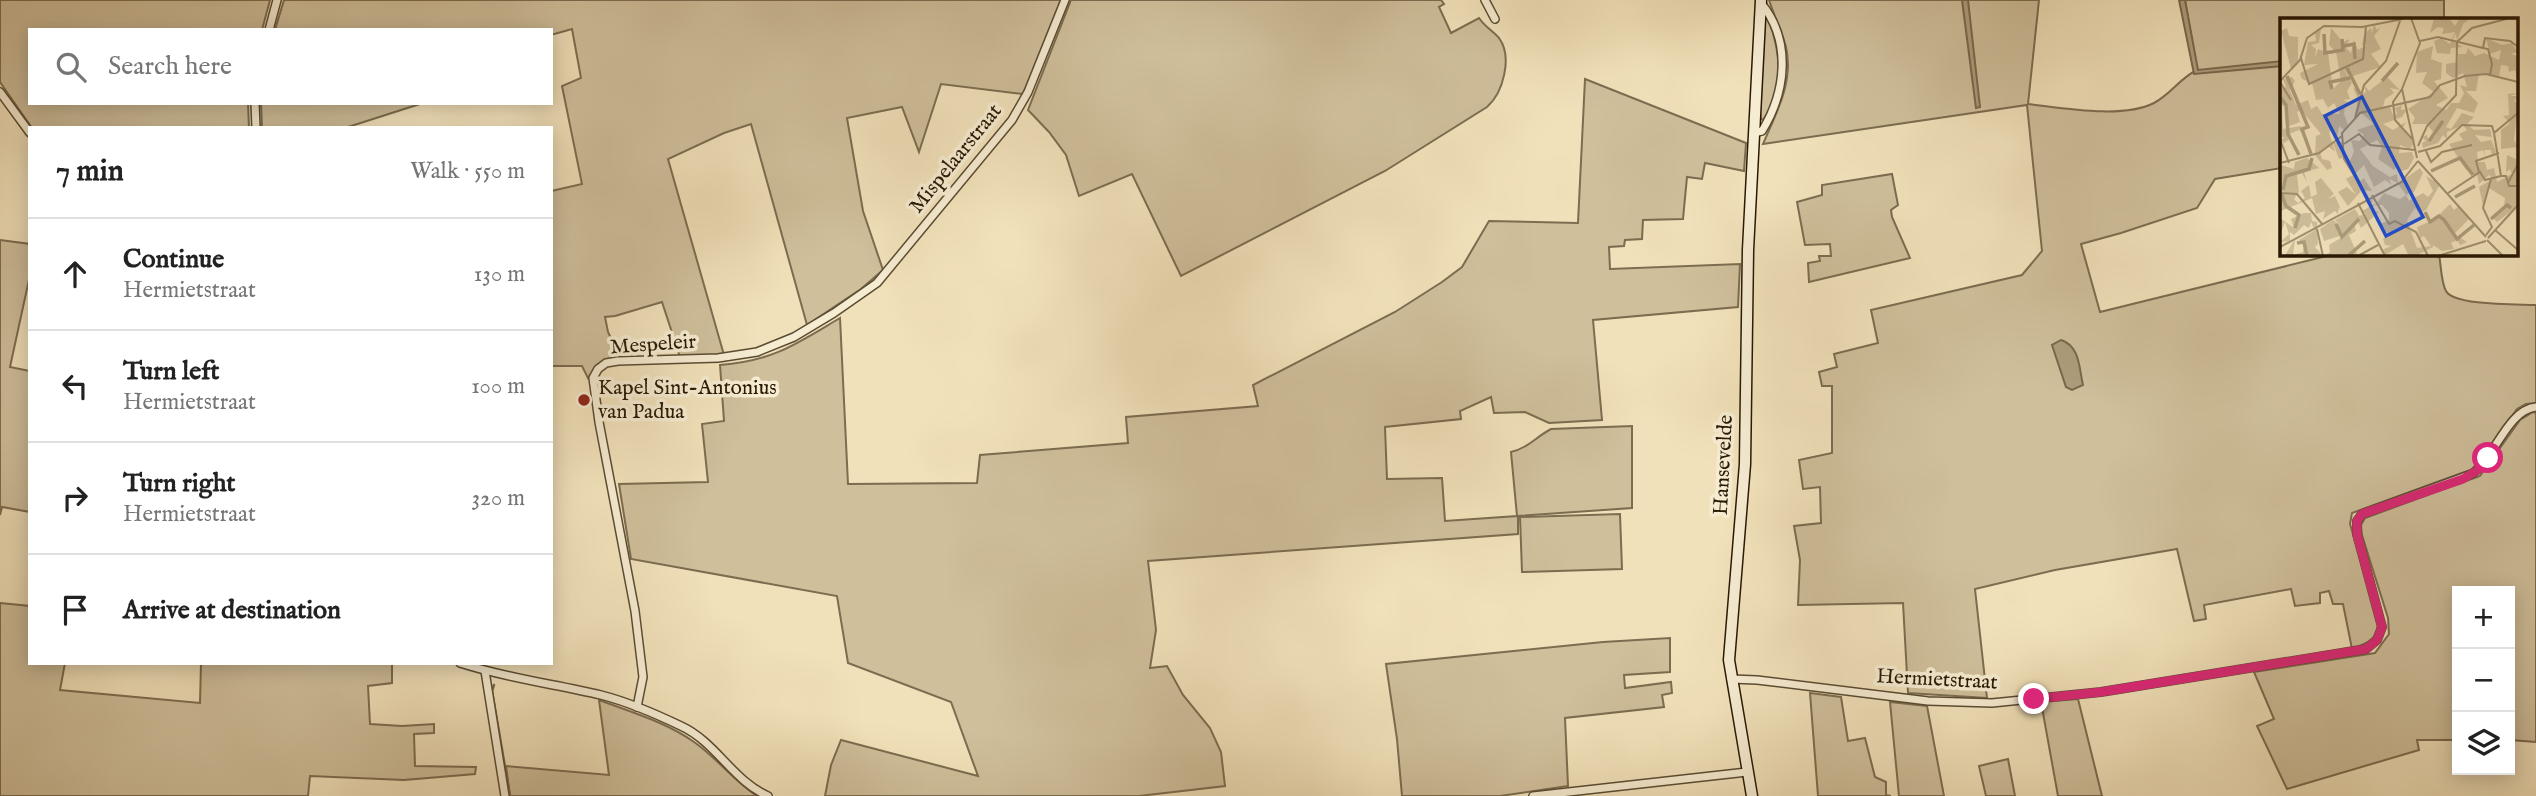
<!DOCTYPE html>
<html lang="en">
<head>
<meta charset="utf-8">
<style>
  body { margin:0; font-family:"IM FELL English",serif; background:#f2f2f2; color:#222 }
  .controls { position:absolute; right:21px; bottom:21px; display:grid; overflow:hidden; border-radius:0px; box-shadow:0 4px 18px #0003 }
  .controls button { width:63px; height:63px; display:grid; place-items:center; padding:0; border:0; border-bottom:2px solid #e0e0e0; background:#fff; color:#222; font:35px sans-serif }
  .stop { position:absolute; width:21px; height:21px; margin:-16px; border:5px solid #db2777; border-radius:50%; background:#fff }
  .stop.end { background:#db2777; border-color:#fff; box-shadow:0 2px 7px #0008 }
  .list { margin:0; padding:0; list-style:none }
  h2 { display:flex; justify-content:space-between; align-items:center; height:91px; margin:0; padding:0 28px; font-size:30px }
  h2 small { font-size:23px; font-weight:400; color:#767676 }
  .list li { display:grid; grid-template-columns:46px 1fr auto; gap:21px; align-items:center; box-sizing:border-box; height:112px; padding:0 28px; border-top:2px solid #e0e0e0 }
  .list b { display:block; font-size:26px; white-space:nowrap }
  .list p { margin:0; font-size:23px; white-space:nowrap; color:#767676 }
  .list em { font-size:23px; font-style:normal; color:#767676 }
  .icon { flex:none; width:38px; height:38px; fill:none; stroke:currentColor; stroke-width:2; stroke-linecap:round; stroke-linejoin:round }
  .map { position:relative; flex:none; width:2536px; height:796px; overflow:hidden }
  .search { position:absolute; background:#fff; box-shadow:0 4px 18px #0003; left:28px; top:28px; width:525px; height:77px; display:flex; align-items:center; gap:18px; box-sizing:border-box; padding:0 24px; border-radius:0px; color:#767676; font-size:26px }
  .panel { position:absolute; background:#fff; box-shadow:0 4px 18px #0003; left:28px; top:126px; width:525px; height:539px; border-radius:0px }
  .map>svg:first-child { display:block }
  .green { fill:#cfbf9b; stroke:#7c6c50; stroke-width:2 }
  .water { fill:#ad9d7c; stroke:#78684c; stroke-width:2 }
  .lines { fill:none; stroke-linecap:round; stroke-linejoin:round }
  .stream { stroke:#78684c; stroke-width:2.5 }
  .street-casing { stroke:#5a4b32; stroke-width:10 }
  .secondary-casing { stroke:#281904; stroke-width:13 }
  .street { stroke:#f6ecd2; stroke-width:7 }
  .secondary { stroke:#f6ecd2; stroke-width:10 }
  .route { stroke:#db2777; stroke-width:9 }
  .poi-dot { fill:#8f2418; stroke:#f6ecd2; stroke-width:2.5 }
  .labels { text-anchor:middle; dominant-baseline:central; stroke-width:7; stroke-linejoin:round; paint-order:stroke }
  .street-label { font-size:21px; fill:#281904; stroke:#f6ecd2 }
  .poi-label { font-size:21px; fill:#281904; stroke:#f6ecd2; text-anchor:start }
  .inset-river { fill:none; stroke:#ad9d7c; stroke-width:3.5 }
  .inset-road { fill:none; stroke:#a19171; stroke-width:2 }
  .view { fill:#1d4ed8; fill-opacity:0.15; stroke:#1d4ed8; stroke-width:3.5 }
  .inset-edge { fill:none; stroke:#281904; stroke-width:3.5 }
</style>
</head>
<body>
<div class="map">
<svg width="2536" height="796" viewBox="0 0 2536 796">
  <rect width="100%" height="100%" fill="#f1e1ba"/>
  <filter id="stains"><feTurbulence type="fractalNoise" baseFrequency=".00286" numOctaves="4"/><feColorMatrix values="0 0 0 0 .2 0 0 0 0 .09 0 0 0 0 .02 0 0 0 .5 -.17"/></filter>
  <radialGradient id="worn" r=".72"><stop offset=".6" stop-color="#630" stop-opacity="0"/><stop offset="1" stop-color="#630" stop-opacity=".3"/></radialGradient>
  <g class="green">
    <polygon points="0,0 270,0 262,30 30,30 30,103 248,103 249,128 32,128 0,82"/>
    <polygon points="284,0 1061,0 1023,94 941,84 919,152 902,107 847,118 863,211 883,270 861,289 807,325 751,124 724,133 668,159 724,355 680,357 662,302 615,316 605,317 608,332 619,355 616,359 598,364 588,378 582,366 551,366 551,191 582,184 562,86 581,78 572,29 551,35 551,30 275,30"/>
    <path d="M1071,0H1441L1444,4L1439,7L1451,33L1479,18C1485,27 1493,31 1499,38C1513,57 1503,93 1487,107L1385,171L1181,276L1132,174L1079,196L1066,155L1049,132L1028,110Z"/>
    <path d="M1769,0H2039L2028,104C2063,108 2122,119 2154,103C2171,94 2180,78 2197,70L2185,0H2444V19H2282V168L2215,179L2197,208L2121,233L2081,244L2100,312L2335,254H2439C2441,265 2441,282 2446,291C2454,306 2519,304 2536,305V403L2526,404L2517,409L2473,469L2352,513L2350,524L2378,620C2379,639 2368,643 2352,649L2343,604H2333L2329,591L2320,593V603L2295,606L2291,589L2204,605L2206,619L2194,621L2177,549L2055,570L1975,589L1987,698L1908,693L1903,603L1798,605L1800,560L1794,526L1821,523L1820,487L1803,489L1799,460L1832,453V386H1822L1819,372L1837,367L1834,354L1878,343L1871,310L2022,275L2042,251L2027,105L1763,144C1776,113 1794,82 1786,47C1782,31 1774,16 1769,0Z"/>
    <path d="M1765,18L1768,19C1781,51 1785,90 1763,120L1761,119L1760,114Z"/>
    <path d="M1585,79L1746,143L1744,171L1705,163L1702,179L1687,177L1683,219L1643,220L1642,239L1625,240L1624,246L1609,247L1610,269L1740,264L1738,307L1593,320L1602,420L1549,423L1525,412L1494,413L1491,397L1460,411L1461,419L1385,427L1387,479L1442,478L1445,521L1517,516L1511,452C1528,448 1536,437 1551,429L1632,426V508L1518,516V534L1148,561L1156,630L1150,668L1167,666L1183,695L1210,728L1221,752L1225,786L1139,796H825L831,765L841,740L978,776L951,702L848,663L837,596L631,559L619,484L708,482L702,424L724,421L720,365C773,361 796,344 840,318L848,484L977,483L980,455L1128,443L1126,417L1258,406L1253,385L1395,312L1442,282L1462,267L1489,221L1578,223Z"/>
    <polygon points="261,103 423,103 345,128 262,128"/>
    <polygon points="1892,174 1898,205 1891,210 1892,217 1910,258 1809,282 1808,263 1820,261 1819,256 1831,256 1830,244 1805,245 1797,202 1822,195 1822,185"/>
    <polygon points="0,240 30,244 30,275 10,367 30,371 30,512 2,507 0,515"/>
    <polygon points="2533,412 2536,413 2536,742 2510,740 2510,591 2457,591 2457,740 2417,740 2419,750 2287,789 2257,726 2274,719 2254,672 2375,653 2389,634 2388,618 2362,535 2361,525 2365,518 2480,476 2520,420"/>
    <polygon points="1620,514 1622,569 1522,572 1520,517"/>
    <polygon points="0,603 30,606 30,663 65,663 60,690 200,703 201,663 392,663 392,683 368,686 370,724 402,726 434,724 434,733 414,734 415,766 476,767 475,774 404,780 310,776 308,796 0,796"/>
    <polygon points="1670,638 1670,672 1624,675 1625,688 1671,682 1672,693 1662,695 1664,707 1565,718 1568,786 1500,796 1402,796 1397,739 1386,664 1603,642"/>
    <polygon points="1810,693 1841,697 1848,741 1865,738 1875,777 1886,782 1886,795 1891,796 1818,796"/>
    <polygon points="2078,699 2102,796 2058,796 2041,702"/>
    <path d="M599,700C631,712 666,722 694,742C717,758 734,781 757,796H510L506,766L609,775Z"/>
    <polygon points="1890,702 1927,706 1944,796 1899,796"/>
    <polygon points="2008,759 2015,796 1986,796 1979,766"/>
  </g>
  <g class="water">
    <polygon points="1962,0 1968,0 1980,107 1976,108"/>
    <polygon points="2179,0 2185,0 2198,70 2282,61 2282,66 2194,74"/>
    <path d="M2061,340C2080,346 2079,368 2083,385L2072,390L2066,387L2052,345Z"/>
  </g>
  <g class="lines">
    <polyline class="stream" points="494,685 492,691 510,796"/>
    <defs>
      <g id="street">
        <polyline points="1485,0 1495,19"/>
        <polyline points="269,30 277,0"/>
        <polyline points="0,92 30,133"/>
        <polyline points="255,103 256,128"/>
        <path d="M1754,133L1762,131C1786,92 1792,41 1761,3"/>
        <path d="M460,663C506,678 554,684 601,695C628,702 656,714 681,726C716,742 733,781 768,796"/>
        <polyline points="485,671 505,796"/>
        <path d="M1731,679L1757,680L1928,701L1992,703L2101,692L2366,649L2377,640L2382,627L2357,534V521L2362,514L2472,474C2495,458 2507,410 2536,407"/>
        <polyline points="637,707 643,677 635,611 599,422 593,378 598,369 606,363 618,361 718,358 757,352 794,337 834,313 877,283 1012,120 1028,92 1065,0"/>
        <polyline points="1533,796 1747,772"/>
      </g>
      <polyline id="secondary" points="1752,796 1729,660 1745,464 1748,250 1761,0"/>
    </defs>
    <use href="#street" class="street-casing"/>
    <use href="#secondary" class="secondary-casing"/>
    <use href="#street" class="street"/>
    <use href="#secondary" class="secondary"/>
  </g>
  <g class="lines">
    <polyline class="route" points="2034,699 2101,692 2366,649 2377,640 2382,627 2357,534 2357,521 2362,514 2463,479 2478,470 2488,458"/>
  </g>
  <circle class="poi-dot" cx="584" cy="400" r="7"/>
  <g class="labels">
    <g class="street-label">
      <text transform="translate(956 159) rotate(-51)">Mispelaarstraat</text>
      <text transform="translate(653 345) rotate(-4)">Mespeleir</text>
      <text transform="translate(1724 465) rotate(-87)">Hansevelde</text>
      <text transform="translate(1937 680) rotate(3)">Hermietstraat</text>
    </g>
    <g class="poi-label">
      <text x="598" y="388">Kapel Sint-Antonius<tspan x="598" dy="24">van Padua</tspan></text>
    </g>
  </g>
  <g transform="translate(2280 18)">
    <rect width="238" height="238" fill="#f1e1ba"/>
    <path d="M154,0H169L175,8L180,0H191L183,6L177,23L176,15L172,23L183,29L171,30L170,36L157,35L154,23L161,20L170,26L175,14L162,16L164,10L158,9L150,15ZM94,6L97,12L102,8L94,18L101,31L91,36L101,49L70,59L63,50L72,65L67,73L70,81L63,82L72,86L65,88L64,96L68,107L64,112L59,108L57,120L53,112L49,114L55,134L48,128L40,134L42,141L50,143L52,150L47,152L35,137L36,118L41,116L21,92L17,94L20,104L7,109L6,87L2,88L3,111L21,108L24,117L19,112L9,116L11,120L4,125L1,122L5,119H0V71L6,69L3,61L12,59L15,63L10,72L16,87L28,82L31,91L37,88L42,96H60L54,85L48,90L43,81L36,82L32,65L22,61L20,55L38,46L24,47L28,24L36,23L35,15L41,10L39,25L31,27L36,31L35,40L38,31L48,35L53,71L61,63L56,34L49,27L51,10L63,24L70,21L65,29L71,35L74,22L78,32L87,27H82L84,17H88L84,16L91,10L92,15ZM7,10L9,18L18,19V44L11,51L1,13ZM206,20L222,27L232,25L237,34L231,36L237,38V60L235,52L229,54L228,48L221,47L219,58L199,56L196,73H186L198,85L194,95L177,90L166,109L171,111L182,95L194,99L187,106L194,112L210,111L212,119L195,117L201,124L211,122L216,134L212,137L211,132H204L205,139L203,132L197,134L198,144H205L207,152L214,150L217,164L232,156L230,151L226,154L227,137L238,142V188L217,204L212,199L224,189L225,180L209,170L203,188L199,169L213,161L209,157L199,166L197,156L191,157L185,150L169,126L183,122L179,116L187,112L183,107L167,114V121L163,117L158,125L143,130L142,125L146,123L142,119L147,117L149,123L156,117L146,106H132L135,100L128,91L154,74L142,65L147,54L136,55L137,34L153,28L151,41L162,45L161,61L154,63L168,80L156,87L166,92L171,85H179L184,75L180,67L187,69L183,55L173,60L166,55V46L178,44V36H186L188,30L195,38L204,35L219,42L221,32L210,36ZM107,59L120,72L110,70L114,75L105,81L103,89H110L113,97L117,96L115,90L122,87L121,92L127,91L122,99L103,106L113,112L126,104L122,111L134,125L130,131L120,127L119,135L132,134L134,140L128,151L122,153L118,146L114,152L98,141L102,129L97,122L80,131L93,148L110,159L117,156L118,165L109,161L112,167L105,162L94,169L84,147L75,156L64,139L59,141L53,125L64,124V137L70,143L74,133L71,122L80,123L84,117L77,112L94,106L81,95L75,99L78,81L73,69L82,76L86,74L84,67L89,73ZM238,75L230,78H238L234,83L238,85L234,122L238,129L221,131V112L230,105L223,98L229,97L228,76ZM27,140L39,150L24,154L27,164L22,155L17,157L19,174L14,181L18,185L25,180L21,173L29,167L31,179L37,176L35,164L41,160L54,176L48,181L55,178L62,194L59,189L58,196L55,193L43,201L45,193L36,196L32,180L1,193V147L14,151L15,144ZM140,150L143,155L134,174L126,177L129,183L143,175L148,179L153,173L146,158L160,166L146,192L139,195L135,190L127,202L137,230L151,228L144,218L140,220L137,209L154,202L170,186L174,192L179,188L189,201L174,216L187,224L180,227L177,222L171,225L174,231L162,233L153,227V229L135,238H129L123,226L105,237L102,232L111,228L105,227L103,221L109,217L100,206L109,202V195L102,187H95L90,192L99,194L81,210L78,204L74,206L76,213L69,217L78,238H44L50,234L49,227L69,215L44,223L40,211L53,202L61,208L55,202L75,191L79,198L86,196L82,193L89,189L86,184L93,181L91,187L96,186L104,175L120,181L126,177L118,166ZM73,157L78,165L84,160L92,173L82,172L68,188L58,174L67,169L76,177L66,161ZM24,195H31L32,203L37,204L38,226L35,229L43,238H8L5,237L15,221L13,237L23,234L24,225L19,222L35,212L31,204L29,210L24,207L14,217L10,214V223L0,224L9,216L5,204L1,214L0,200L14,210L11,201Z" fill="#cfbf9b"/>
    <path class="inset-river" d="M44,16L45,35L63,32L62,21M64,28L74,26L75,41M67,50L80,76M7,58L28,109L22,111L31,136M102,63L118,45M52,71L50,64L70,60M0,79L6,87L8,116L19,137M149,123L163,103M151,153L180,140L193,157M3,172L6,158L29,151L32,140M1,175L6,188L19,197L15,210M175,179L195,168M145,194L150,204L159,198L164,202L177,221L194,207M211,201L227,187L231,190M56,206L62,219L79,201M17,225L24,224L27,238M68,238L85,223"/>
    <path class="inset-road" d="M131,0L140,25L122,71L137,140M140,23L158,19L203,30M177,24L192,10L230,0M21,40L29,66L83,41L86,8M210,57L212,46L208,31L203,30L205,20L230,23L237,28L238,38M0,63L20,42L27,20L44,8L82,9L123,1M0,64L11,82M122,71L113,84L115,102L134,123M75,100L84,67L106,43L120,3M0,121L9,145M64,126L79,116L90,127L135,132M138,128L147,108L176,77L177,24M146,133L151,144L162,134L192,127M138,134L160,128L182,107L212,108L214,115M138,143L206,219M0,145L39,135L62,118M199,154L196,143L219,135M221,158L214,115L238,95M221,158H226L229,168H238M122,163L138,143M228,165L238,146M0,175L17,176L43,207M168,175L200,154L205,162L221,158M92,177L109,206L115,203L136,214L148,238M88,180L64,141L62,115L80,95L150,79L160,67L185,58L206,56L238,64M78,185L105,238M37,211L43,238M215,212L238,232M206,217L212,209L203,190L211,161M208,220L238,187M207,222L223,238M0,229L125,162M78,238L98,227M158,238L206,223"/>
    <path class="view" d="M82,79L143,199L106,218L45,98Z"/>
    <rect width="238" height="238" class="inset-edge"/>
  </g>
  <rect width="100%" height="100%" filter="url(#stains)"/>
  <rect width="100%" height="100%" fill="url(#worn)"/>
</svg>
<div class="controls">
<button>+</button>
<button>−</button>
<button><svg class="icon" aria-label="layers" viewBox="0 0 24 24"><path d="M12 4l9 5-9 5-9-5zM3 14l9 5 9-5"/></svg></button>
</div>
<div class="stop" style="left:2488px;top:458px"></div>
<div class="stop end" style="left:2034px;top:699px"></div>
<div class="search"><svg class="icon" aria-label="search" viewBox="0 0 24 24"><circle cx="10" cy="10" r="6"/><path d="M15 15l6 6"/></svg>Search here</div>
<section class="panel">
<h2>7 min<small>Walk · 550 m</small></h2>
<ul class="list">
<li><svg class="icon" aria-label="ahead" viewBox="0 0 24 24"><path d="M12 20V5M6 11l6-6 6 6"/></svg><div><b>Continue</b><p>Hermietstraat</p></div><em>130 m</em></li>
<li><svg class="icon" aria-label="left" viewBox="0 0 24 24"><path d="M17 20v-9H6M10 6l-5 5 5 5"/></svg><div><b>Turn left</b><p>Hermietstraat</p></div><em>100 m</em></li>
<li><svg class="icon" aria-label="right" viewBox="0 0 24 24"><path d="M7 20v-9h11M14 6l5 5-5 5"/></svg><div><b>Turn right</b><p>Hermietstraat</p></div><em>320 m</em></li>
<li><svg class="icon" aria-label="arrive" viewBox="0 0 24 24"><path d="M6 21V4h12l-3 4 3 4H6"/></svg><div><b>Arrive at destination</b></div></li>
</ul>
</section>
</div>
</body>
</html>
